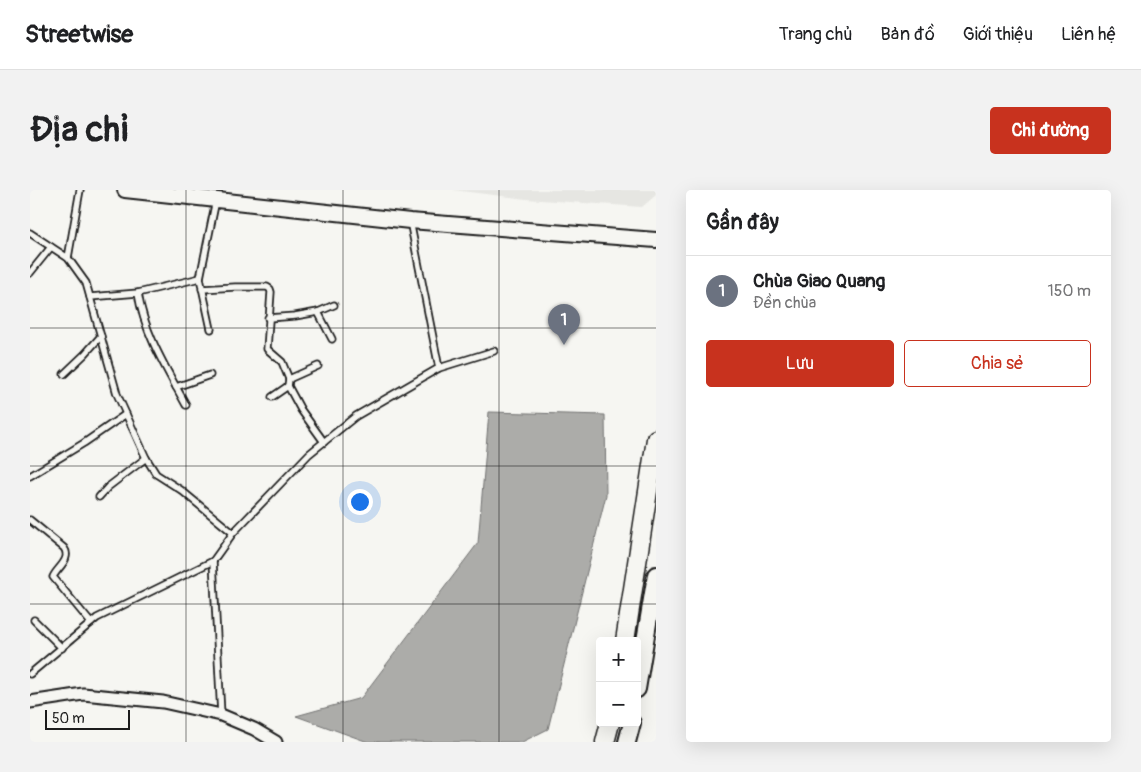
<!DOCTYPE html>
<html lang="vi">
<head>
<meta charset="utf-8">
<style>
  body { margin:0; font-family:Pangolin,sans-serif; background:#f2f2f2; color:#202124 }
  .controls { position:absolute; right:15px; bottom:15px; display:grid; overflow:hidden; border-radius:5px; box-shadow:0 5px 20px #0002 }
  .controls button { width:45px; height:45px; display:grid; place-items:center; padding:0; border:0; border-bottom:1px solid #e0e0e0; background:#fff; color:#202124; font:25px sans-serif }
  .scale { position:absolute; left:15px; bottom:12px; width:85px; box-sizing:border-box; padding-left:5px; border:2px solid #1c1c1c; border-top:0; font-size:14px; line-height:18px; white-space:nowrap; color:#1c1c1c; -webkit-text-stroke:4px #f6f6f2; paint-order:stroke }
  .you { position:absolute; left:329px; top:311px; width:18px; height:18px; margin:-12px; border:4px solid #fff; border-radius:50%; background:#1a73e8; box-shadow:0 0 0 8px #1a73e833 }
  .badge { display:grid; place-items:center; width:32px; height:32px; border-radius:50%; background:#c8321e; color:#fff; font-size:16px; font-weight:700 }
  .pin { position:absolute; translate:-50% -41px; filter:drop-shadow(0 1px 2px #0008) }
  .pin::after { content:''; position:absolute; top:26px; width:18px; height:15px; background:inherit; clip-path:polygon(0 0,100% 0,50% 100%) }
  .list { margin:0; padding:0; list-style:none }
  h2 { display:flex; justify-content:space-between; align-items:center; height:65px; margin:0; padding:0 20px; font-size:21px }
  h2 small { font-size:16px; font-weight:400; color:#757577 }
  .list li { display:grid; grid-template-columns:32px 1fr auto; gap:15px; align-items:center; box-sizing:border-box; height:70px; padding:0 20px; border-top:1px solid #e0e0e0 }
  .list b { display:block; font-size:19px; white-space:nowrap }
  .list p { margin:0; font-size:16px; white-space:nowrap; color:#757577 }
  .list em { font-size:16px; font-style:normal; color:#757577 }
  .actions { display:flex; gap:10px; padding:15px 20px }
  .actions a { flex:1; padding:11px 0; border:1px solid #c8321e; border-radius:5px; text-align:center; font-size:18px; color:#c8321e }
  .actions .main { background:#c8321e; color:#fff }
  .map { position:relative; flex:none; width:626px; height:552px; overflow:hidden; border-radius:5px }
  header { display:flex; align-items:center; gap:30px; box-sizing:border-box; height:70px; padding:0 25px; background:#fff; border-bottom:1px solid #e0e0e0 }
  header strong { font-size:24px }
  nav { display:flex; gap:28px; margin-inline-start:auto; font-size:18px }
  .intro { display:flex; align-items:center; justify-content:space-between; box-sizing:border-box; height:120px; padding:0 30px }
  h1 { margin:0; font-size:35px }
  .button { padding:12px 22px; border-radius:5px; background:#c8321e; color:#fff; font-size:18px; font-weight:700 }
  main { display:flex; gap:30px; padding:0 30px }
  aside { flex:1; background:#fff; border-radius:5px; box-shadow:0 5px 20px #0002 }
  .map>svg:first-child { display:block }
  .built { fill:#e6e6e2 }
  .water { fill:#acaca9; stroke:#727271 }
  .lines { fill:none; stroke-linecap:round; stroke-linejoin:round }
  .service-casing { stroke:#1c1c1c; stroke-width:9 }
  .minor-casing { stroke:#1c1c1c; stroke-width:15 }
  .tertiary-casing { stroke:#1c1c1c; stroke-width:18 }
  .secondary-casing { stroke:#1c1c1c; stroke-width:20 }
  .primary-casing { stroke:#1c1c1c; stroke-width:21 }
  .service { stroke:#f6f6f2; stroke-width:5.5 }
  .minor { stroke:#f6f6f2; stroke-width:11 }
  .tertiary { stroke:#f6f6f2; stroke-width:14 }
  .secondary { stroke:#f6f6f2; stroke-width:16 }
  .primary { stroke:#f6f6f2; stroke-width:18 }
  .grid { fill:none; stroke:#1c1c1c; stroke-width:1; stroke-opacity:0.55 }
</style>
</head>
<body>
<header>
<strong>Streetwise</strong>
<nav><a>Trang chủ</a><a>Bản đồ</a><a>Giới thiệu</a><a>Liên hệ</a></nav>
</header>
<div class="intro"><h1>Địa chỉ</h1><a class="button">Chỉ đường</a></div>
<main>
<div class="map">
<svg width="626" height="552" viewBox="0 0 626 552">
  <rect width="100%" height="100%" fill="#f6f6f2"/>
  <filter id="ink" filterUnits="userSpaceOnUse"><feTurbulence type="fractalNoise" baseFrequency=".02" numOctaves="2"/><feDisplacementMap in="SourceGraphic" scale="10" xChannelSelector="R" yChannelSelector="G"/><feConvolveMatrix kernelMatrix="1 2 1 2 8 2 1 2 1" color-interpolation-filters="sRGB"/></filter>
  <g filter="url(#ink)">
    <polygon class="built" points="423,0 626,0 626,5 612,17 496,9"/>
    <polygon class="water" points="459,222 575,225 576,305 518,539 492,552 338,552 266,526 331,508 448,353"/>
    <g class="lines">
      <defs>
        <g id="service">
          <polyline points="380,31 409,178"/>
          <polyline points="0,43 38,68 56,93 87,204 116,268 126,284 151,300 203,343"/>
          <polyline points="38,68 50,0"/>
          <polyline points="0,83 21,57"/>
          <polyline points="172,99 205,97 237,97 240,99 241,102 237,159 252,172 259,189 258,196 271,220 294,252"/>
          <path d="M108,103C114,143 137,180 156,215"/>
          <polyline points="60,107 108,103 170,88"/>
          <polyline points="288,122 304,115"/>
          <polyline points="238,128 265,126 288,122 302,149"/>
          <polyline points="181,139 170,88 186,10"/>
          <polyline points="34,184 55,164 71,146"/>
          <polyline points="259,189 288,176"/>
          <polyline points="146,197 180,185"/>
          <polyline points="242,207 258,196"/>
          <polyline points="0,286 54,253 96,224"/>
          <polyline points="69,307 78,297 116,268"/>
          <path d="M0,330L34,358C42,369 27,378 23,387L61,433"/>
          <polyline points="183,371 191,525"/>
          <polyline points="4,430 32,458"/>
          <polyline points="0,484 67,428 183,371 203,343 279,264 326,226 409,178 464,161"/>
        </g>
        <polyline id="minor" points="0,512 53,504 133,512 191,525 224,539 246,552"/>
        <polyline id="tertiary" points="95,0 380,31 626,50"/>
        <g id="secondary">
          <polyline points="607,499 626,385"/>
          <polyline points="597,552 602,533"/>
        </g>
        <g id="primary">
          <polyline points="595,451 626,249"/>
          <polyline points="575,552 580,533"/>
        </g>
      </defs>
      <use href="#service" class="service-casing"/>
      <use href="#minor" class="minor-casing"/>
      <use href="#tertiary" class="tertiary-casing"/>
      <use href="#secondary" class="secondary-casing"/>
      <use href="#primary" class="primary-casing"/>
      <use href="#service" class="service"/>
      <use href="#minor" class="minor"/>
      <use href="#tertiary" class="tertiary"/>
      <use href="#secondary" class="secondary"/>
      <use href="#primary" class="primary"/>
    </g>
  </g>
  <path class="grid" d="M156,0V552M313,0V552M469,0V552M0,138H626M0,276H626M0,414H626"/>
</svg>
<div class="controls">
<button>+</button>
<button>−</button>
</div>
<div class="scale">50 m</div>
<div class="you"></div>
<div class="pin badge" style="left:534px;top:155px;background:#6b7280">1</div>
</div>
<aside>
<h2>Gần đây<small></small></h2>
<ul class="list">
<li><span class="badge" style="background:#6b7280">1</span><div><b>Chùa Giao Quang</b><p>Đền chùa</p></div><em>150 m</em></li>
</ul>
<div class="actions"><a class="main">Lưu</a><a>Chia sẻ</a></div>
</aside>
</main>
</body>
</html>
